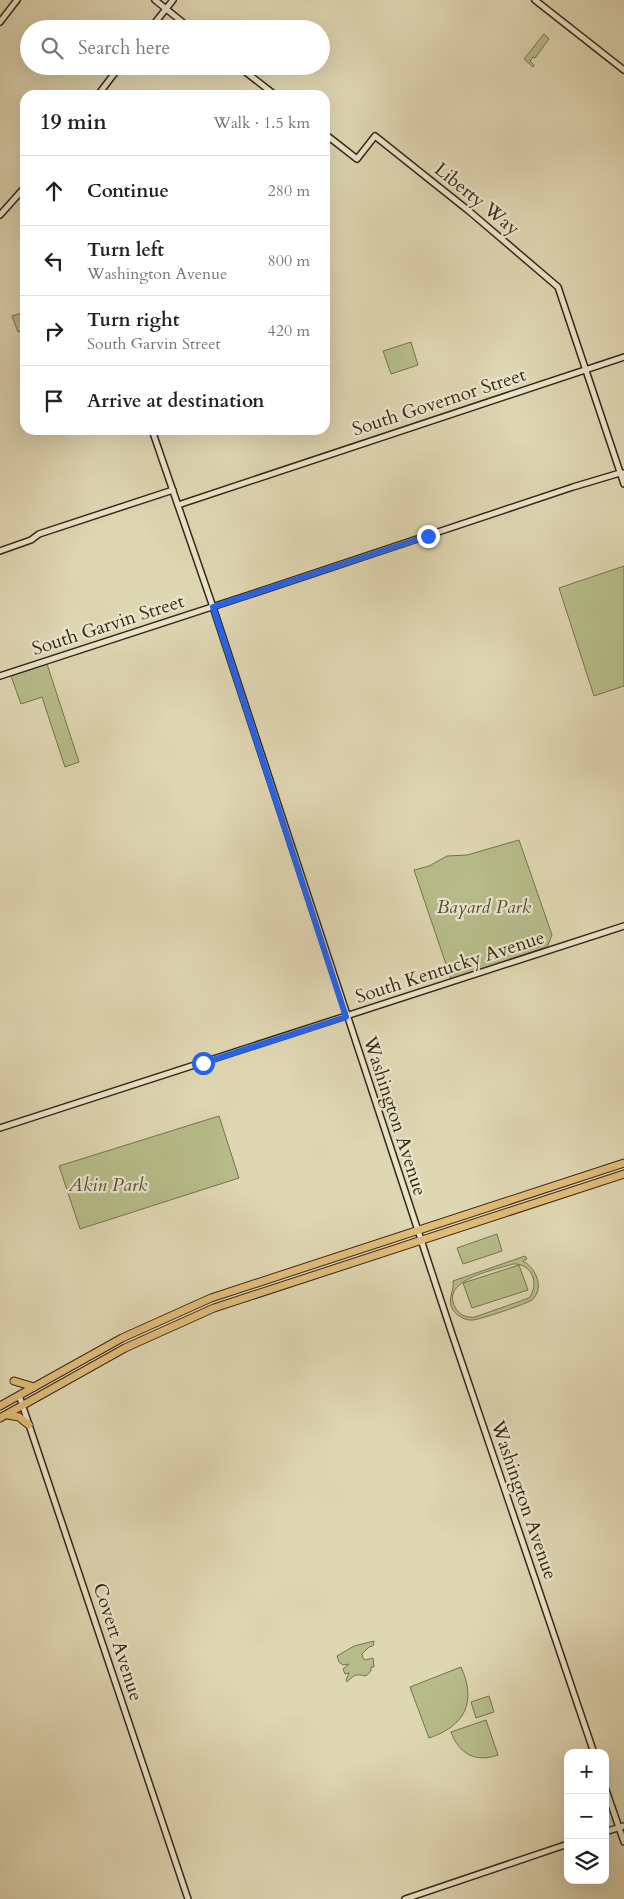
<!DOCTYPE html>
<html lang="en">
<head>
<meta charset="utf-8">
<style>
  body { margin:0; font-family:Cardo,serif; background:#f6f6f6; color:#222 }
  .controls { position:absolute; right:15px; bottom:15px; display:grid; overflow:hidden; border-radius:10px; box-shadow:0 5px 20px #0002 }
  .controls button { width:45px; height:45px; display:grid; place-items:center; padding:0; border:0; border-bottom:1px solid #e0e0e0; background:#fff; color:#222; font:25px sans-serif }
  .stop { position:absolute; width:15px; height:15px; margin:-11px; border:4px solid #2563eb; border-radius:50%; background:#fff }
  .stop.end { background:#2563eb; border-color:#fff; box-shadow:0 1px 5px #0008 }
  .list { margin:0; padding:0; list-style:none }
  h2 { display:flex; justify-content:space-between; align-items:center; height:65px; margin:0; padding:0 20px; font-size:21px }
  h2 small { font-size:16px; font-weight:400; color:#767676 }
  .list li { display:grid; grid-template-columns:32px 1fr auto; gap:15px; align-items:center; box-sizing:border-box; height:70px; padding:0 20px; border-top:1px solid #e0e0e0 }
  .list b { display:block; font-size:19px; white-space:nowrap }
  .list p { margin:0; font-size:16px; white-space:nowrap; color:#767676 }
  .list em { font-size:16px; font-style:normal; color:#767676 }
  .icon { flex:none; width:28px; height:28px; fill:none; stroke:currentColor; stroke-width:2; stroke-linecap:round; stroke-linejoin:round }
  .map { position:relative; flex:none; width:624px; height:1899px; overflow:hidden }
  .search { position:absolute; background:#fff; box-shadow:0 5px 20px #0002; left:20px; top:20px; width:310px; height:55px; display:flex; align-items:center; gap:12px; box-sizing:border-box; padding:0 18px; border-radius:28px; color:#767676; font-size:19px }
  .panel { position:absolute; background:#fff; box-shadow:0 5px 20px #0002; left:20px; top:90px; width:310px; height:345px; border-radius:15px }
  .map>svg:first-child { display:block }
  .green { fill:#b6bc89; stroke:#76724e; fill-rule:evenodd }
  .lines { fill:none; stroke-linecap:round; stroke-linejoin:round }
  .secondary-casing { stroke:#362814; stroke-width:8 }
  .highway-casing { stroke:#362814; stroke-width:9 }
  .secondary { stroke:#eae4cd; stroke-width:5 }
  .highway { stroke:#e0bb79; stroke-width:7 }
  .route { stroke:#2563eb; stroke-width:6 }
  .labels { text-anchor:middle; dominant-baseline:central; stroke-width:4.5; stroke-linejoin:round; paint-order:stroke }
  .street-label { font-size:19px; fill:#362814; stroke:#eae4cd }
  .park-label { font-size:19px; font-style:italic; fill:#564d31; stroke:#eae4cd }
</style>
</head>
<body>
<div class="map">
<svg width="624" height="1899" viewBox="0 0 624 1899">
  <rect width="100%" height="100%" fill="#dfd6b2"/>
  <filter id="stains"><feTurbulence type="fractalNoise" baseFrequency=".004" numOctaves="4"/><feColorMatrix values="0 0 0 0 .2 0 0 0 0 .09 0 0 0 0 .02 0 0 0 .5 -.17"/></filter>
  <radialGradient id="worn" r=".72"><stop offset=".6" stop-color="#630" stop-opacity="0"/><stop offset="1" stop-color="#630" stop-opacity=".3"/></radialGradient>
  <g class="green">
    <polygon points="544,34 549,39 535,58 533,57 530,61 534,65 533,67 524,59"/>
    <polygon points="25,312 25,330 18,332 12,316"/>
    <polygon points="411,342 418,365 391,374 383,351"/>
    <polygon points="624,566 624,686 594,696 559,588"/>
    <polygon points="47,664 79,762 65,767 42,697 21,704 11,676"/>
    <polygon points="519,840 552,935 547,947 451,979 414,870 429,866 447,856 467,855"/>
    <polygon points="219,1116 239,1178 80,1229 59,1166"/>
    <polygon points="497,1234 502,1251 463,1264 457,1248"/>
    <path d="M525,1256L527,1259L523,1261C536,1268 545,1288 532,1300C526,1304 482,1319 473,1320C466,1321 457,1316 453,1310C446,1299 455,1291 453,1281ZM513,1264C532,1263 540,1284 529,1298L475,1317C466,1318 459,1315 455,1307C440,1279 496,1270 513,1264Z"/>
    <polygon points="519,1265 528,1290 472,1308 463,1283"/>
    <path d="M374,1641L373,1646L369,1647L362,1654L363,1658L365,1660L373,1658L374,1667H371V1671L366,1676C356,1674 355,1674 347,1682L346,1680L349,1673L345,1674L343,1669L349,1664L343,1665L339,1662L337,1656L354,1646Z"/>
    <path d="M461,1667C477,1702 465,1726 429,1738L410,1687Z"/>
    <polygon points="489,1696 494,1712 476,1718 471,1702"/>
    <path d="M486,1720L498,1755C476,1763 459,1754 451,1732Z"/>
  </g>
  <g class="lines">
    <defs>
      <g id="secondary">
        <polyline points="155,0 191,29"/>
        <polyline points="535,0 624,70"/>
        <polyline points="0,22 17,0"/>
        <polyline points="150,29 173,0"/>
        <polyline points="238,66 275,95"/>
        <polyline points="98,95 120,66"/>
        <polyline points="325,134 357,159 375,136 469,211 558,287 624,484"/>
        <polyline points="0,215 25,187"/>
        <polyline points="152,430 213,607 451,1331 594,1753"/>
        <polyline points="178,505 624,357"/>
        <polyline points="0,551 31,540 39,534 173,490"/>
        <polyline points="0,676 264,590 573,487 620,473 624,473"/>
        <polyline points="0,1128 624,926"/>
        <polyline points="19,1395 188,1899"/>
        <polyline points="605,1787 624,1842"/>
        <polyline points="605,1832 624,1826"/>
        <polyline points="405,1899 568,1844"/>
      </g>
      <g id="highway">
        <polyline points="14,1381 34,1387"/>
        <polyline points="0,1406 122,1338 211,1298 624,1163"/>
        <polyline points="8,1415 19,1417 29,1425"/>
        <polyline points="0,1418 125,1348 214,1308 624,1174"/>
      </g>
    </defs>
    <use href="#secondary" class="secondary-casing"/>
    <use href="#highway" class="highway-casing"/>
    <use href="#secondary" class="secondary"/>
    <use href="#highway" class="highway"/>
  </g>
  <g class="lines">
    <polyline class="route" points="203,1063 346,1017 213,607 428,536"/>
  </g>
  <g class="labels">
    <g class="street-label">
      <text transform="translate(477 199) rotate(39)">Liberty Way</text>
      <text transform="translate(439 402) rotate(-18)">South Governor Street</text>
      <text transform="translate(108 625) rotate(-18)">South Garvin Street</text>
      <text transform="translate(450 967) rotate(-18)">South Kentucky Avenue</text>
      <text transform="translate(395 1116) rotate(72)">Washington Avenue</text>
      <text transform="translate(524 1500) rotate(71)">Washington Avenue</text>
      <text transform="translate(118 1642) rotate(72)">Covert Avenue</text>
    </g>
    <g class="park-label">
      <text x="484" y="907">Bayard Park</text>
      <text x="108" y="1185">Akin Park</text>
    </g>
  </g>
  <rect width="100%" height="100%" filter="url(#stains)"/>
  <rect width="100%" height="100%" fill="url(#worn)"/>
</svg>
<div class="controls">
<button>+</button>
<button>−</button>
<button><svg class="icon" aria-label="layers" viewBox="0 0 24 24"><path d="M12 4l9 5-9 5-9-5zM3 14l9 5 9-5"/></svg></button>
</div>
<div class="stop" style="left:203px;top:1063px"></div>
<div class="stop end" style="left:428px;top:536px"></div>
<div class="search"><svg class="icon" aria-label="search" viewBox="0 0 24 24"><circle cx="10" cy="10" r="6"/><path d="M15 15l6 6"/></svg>Search here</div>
<section class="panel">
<h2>19 min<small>Walk · 1.5 km</small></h2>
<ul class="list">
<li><svg class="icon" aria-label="ahead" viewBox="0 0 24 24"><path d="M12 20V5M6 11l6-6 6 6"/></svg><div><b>Continue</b></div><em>280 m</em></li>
<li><svg class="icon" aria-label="left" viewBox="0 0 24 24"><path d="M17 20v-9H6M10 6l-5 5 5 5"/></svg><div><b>Turn left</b><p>Washington Avenue</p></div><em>800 m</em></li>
<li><svg class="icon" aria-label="right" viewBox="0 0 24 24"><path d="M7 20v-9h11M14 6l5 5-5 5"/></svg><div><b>Turn right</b><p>South Garvin Street</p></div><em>420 m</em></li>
<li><svg class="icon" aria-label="arrive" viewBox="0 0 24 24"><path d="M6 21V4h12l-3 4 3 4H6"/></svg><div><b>Arrive at destination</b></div></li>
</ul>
</section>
</div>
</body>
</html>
